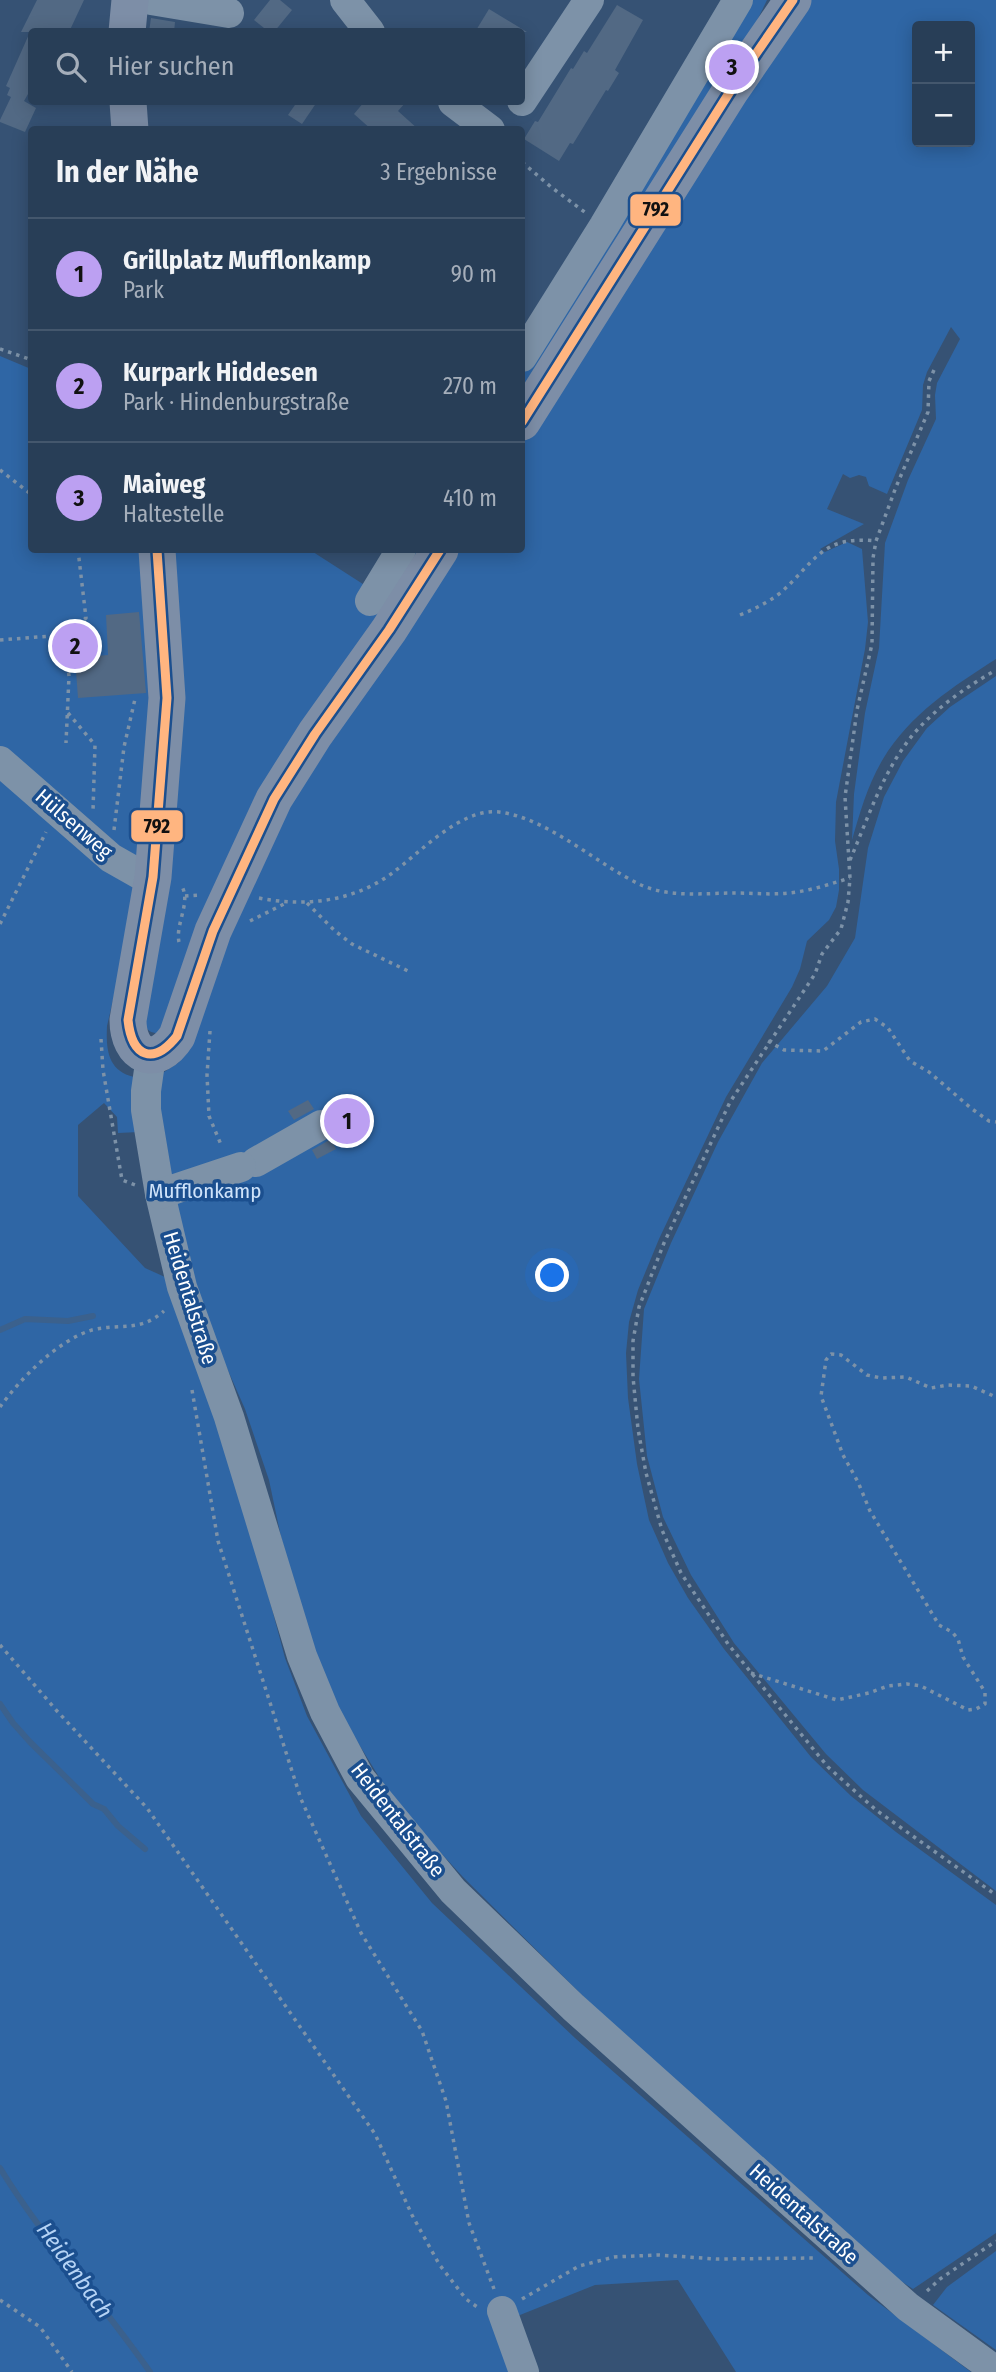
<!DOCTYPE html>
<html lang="de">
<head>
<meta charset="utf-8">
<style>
  body { margin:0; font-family:"Fira Sans Condensed",sans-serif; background:#344961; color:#f1f3f6 }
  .controls { position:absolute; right:21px; top:21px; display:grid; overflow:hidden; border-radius:7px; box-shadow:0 4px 18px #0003 }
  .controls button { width:63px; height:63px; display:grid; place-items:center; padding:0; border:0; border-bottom:2px solid #44576d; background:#283e57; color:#f1f3f6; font:35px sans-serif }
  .you { position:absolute; left:553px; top:1276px; width:24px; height:24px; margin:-18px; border:5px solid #fff; border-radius:50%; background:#1a73e8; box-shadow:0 0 0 10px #1a73e833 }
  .badge { display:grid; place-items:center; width:46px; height:46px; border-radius:50%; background:#bca0f2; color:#111; font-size:23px; font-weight:700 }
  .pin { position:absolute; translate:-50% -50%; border:4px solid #fff; box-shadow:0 2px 7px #0006 }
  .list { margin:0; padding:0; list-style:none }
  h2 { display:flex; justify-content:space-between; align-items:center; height:91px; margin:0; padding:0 28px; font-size:30px }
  h2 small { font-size:23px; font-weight:400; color:#a5aeba }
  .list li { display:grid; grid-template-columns:46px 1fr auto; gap:21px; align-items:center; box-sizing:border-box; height:112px; padding:0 28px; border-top:2px solid #44576d }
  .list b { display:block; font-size:26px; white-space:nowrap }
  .list p { margin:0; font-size:23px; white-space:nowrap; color:#a5aeba }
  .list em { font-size:23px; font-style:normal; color:#a5aeba }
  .icon { flex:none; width:38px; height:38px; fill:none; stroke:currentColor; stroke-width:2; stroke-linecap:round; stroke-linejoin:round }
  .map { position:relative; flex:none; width:996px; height:2372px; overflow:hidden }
  .search { position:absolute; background:#283e57; box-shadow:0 4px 18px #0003; left:28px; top:28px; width:497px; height:77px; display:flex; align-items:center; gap:18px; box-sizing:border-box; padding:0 24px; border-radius:7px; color:#a5aeba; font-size:26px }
  .panel { position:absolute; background:#283e57; box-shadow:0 4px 18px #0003; left:28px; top:126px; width:497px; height:427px; border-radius:7px }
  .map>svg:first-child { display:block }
  .green { fill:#2f66a5; fill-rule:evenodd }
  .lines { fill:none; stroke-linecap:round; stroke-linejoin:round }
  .stream { stroke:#3b618d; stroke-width:6 }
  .building { fill:#526984 }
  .path { stroke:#7d92a8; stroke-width:3.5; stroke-dasharray:3.5 5; stroke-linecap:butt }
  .minor { stroke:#7d92a8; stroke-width:30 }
  .major { stroke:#7d8ea7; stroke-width:37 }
  .bus-1-casing { stroke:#1b4f8f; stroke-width:14 }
  .bus-1 { stroke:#ffb580; stroke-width:9 }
  .labels { text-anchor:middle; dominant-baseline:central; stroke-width:7; stroke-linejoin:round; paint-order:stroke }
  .street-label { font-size:21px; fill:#fff; stroke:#1b4f8f }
  .park-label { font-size:21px; fill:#cfe3fa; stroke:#1b4f8f }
  .water-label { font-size:23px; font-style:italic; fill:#b5d3f5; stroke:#1b4f8f }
  .line-badge { stroke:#1b4f8f; stroke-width:2.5 }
  .pale-badge-label { font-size:19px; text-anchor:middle; font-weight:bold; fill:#111 }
</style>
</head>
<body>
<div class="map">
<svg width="996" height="2372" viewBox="0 0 996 2372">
  <rect width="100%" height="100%" fill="#365274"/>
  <g class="green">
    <polygon points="745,0 767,0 748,39 522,400 522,370"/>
    <path d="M807,0H996V659C954,686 910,714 883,759C868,784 860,812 852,840L854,794L865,713L879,648L885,543L908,480L936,419L935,395L937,383L960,339L951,327L927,372L923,385L922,410L887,494L869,486L866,477L859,475L850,478L843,474L827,509L864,524L820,549L825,552L847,542L862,549L868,622L865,649L836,802L835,841L839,869V890L836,907L829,920L807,941L800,969L792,987L726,1097L659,1239L638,1290L629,1322L626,1353L628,1398L637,1464L649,1520L668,1563L688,1598L724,1649L811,1757L851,1796L896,1832L996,1905V2233L913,2289L878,2266L598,2011L463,1877L395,1803L336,1707L313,1651L281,1537L269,1480L245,1409L196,1298L164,1166L156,1080L161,1074L178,1063L186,1052L206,990L282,806L455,550H522V444L742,97ZM917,26H970V142H917Z"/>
    <polygon points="0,356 31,369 32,550 142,550 154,687 140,855 135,860 0,750"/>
    <path d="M172,550H310L380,595L406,550H428L161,1033C152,1034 148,1031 143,1024Z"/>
    <polygon points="996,676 996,1891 863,1790 826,1754 734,1643 691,1575 663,1517 647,1456 639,1379 644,1309 671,1243 718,1142 762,1063 827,986 855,938 868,848 884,797 903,761 927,728 950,707"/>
    <path d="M0,772L138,892L107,1026C106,1048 107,1071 134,1077L139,1132L118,1133L117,1117L104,1103L78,1125V1196L145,1268L176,1282L255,1545L285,1658L307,1716L361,1816L432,1903L575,2038L868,2295L971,2372H736L678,2280L595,2285L510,2319L515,2372H0Z"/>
    <polygon points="996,2251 996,2350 933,2305 947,2287"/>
  </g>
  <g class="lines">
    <g class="stream">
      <polyline points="0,1330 25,1319 68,1321 93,1316"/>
      <polyline points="0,1704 13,1723 30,1742 93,1804 104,1809 118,1826 145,1849"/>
      <path d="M0,2168C44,2240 102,2303 150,2372"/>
    </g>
  </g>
  <g class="building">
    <polygon points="37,0 84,0 69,32 32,32 32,87 24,101 36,108 25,132 0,122 0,120 11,97 7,95 10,88 6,86 30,32 21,32"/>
    <polygon points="270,0 280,0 292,10 274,32 269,32 254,20"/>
    <polygon points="617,5 643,20 615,70 619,73 608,91 606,90 573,144 570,143 559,161 524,139 535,121 538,122 571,68 573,69 584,51 587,53"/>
    <polygon points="489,9 527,32 475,32"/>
    <polygon points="151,18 175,22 174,32 149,32"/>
    <polygon points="297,102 317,102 302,124 288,115"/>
    <polygon points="364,102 406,102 398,111 419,130 372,130 354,114"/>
    <polygon points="139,612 146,693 78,698 75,658 108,655 106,615"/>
    <polygon points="308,1100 314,1109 294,1120 288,1111"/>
    <polygon points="331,1139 336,1149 317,1159 312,1150"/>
  </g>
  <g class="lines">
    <g class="path">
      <polyline points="522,162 551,187 586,213"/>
      <polyline points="0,349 32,360"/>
      <polyline points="934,370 929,381 928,412 896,487 876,541 873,558 872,644 857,710 845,797 850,878 848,902 841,929 822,954 815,974 730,1102 664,1243 639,1307 633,1341 633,1377 638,1429 646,1473 662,1530 681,1573 728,1644 787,1717 828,1767 876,1810 996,1895"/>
      <polyline points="0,470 32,495"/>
      <path d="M740,615C754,609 767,603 779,594C815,563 820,535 876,541"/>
      <polyline points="64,635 86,618 78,550"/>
      <polyline points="0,640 64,635 69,676 66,743"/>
      <polyline points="68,713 95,745 93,811"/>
      <polyline points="114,830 124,747 135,699"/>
      <path d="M850,860C869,816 885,765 918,729C940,705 968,686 996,670"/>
      <polyline points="185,896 201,895"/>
      <path d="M259,898C304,907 352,902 391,874C420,853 460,808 499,812C548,818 598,865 641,885C670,898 705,893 735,893C753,893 771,895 789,893C810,891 830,884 850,878"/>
      <polyline points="307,903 335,931 352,944 408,971"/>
      <polyline points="250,921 284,904"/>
      <polyline points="0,924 46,832"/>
      <path d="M179,942C175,924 192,901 181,885"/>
      <polyline points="210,1031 207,1075 209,1116 222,1147"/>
      <polyline points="101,1039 103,1070 122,1180 135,1185"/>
      <polyline points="768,1041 784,1050 823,1051 861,1022 875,1019 888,1028 910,1061 929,1072 972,1109 989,1121 996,1122"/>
      <polyline points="192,1390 218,1541 301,1799 361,1933 422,2031 446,2101 469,2223 494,2289"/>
      <path d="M0,1407C20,1379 58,1340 92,1330C120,1323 139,1333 164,1311"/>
      <polyline points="0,1645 57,1711 147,1808 375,2134 412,2215 439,2264 466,2299 480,2309"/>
      <polyline points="751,1673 837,1700 869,1693 888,1686 907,1684 921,1686 968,1710 976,1709 985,1704 985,1692 963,1657 958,1639 952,1632 939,1625 870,1511 858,1482 843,1455 821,1396 826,1360 831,1354 841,1355 867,1375 881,1378 906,1377 931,1388 948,1385 971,1386 996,1397"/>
      <polyline points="927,2291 940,2279 996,2241"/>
      <polyline points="522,2299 579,2266 614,2257 659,2255 716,2259 816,2258"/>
      <polyline points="0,2300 40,2327 72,2372"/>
    </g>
    <g class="minor">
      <polyline points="151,0 229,13"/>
      <polyline points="345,0 370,32"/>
      <polyline points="522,101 589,0"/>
      <polyline points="453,102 490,130"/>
      <polyline points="522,357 604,226 738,0"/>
      <polyline points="370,601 401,550"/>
      <polyline points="0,761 111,858 141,875 153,877"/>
      <polyline points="151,1056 146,1091 146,1110 160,1194 182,1287 229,1417 302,1656 325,1712 360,1778 453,1891 573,2007 908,2307 996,2371"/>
      <polyline points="256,1162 321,1125"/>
      <polyline points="160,1194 241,1167"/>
      <polyline points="502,2311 524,2372"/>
    </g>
    <g class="major">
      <polyline points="127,32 130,0"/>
      <polyline points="128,102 130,130"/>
      <polyline points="522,422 731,90 793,0"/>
      <path d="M157,550L167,698L153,877L128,1020C128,1056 156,1069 177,1036L213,931L274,799L315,734L389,630L440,550"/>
    </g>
    <defs>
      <g id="bus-1">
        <polyline points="522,422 731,90 793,0"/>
        <path d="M157,550L167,698L153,877L128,1020C132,1057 153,1066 177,1036L213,931L274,799L315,734L389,630L440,550"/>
      </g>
    </defs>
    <use href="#bus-1" class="bus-1-casing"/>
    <use href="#bus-1" class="bus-1"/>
  </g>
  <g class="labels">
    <g class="street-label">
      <text transform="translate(74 824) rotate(41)">Hülsenweg</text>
      <text transform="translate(190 1298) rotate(73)">Heidentalstraße</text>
      <text transform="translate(398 1820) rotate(52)">Heidentalstraße</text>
      <text transform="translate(804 2214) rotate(42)">Heidentalstraße</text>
    </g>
    <g class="park-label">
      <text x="205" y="1191">Mufflonkamp</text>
    </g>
    <g class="water-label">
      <text transform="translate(75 2270) rotate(54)">Heidenbach</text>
    </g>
  </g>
  <g class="line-badge">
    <rect x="629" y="193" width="53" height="34" rx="7" fill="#ffb580"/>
    <rect x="130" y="809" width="54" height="34" rx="7" fill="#ffb580"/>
  </g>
  <g class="pale-badge-label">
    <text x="656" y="216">792</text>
    <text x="157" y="833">792</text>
  </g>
</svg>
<div class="controls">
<button>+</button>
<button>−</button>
</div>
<div class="you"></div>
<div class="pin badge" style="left:347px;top:1121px">1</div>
<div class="pin badge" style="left:75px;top:646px">2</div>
<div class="pin badge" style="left:732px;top:67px">3</div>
<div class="search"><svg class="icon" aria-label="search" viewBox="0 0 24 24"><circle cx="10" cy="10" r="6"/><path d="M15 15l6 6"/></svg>Hier suchen</div>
<section class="panel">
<h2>In der Nähe<small>3 Ergebnisse</small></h2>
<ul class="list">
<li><span class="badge">1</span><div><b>Grillplatz Mufflonkamp</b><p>Park</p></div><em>90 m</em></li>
<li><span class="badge">2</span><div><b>Kurpark Hiddesen</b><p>Park · Hindenburgstraße</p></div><em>270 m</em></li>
<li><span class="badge">3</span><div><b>Maiweg</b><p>Haltestelle</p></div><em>410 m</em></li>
</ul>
</section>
</div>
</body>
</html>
